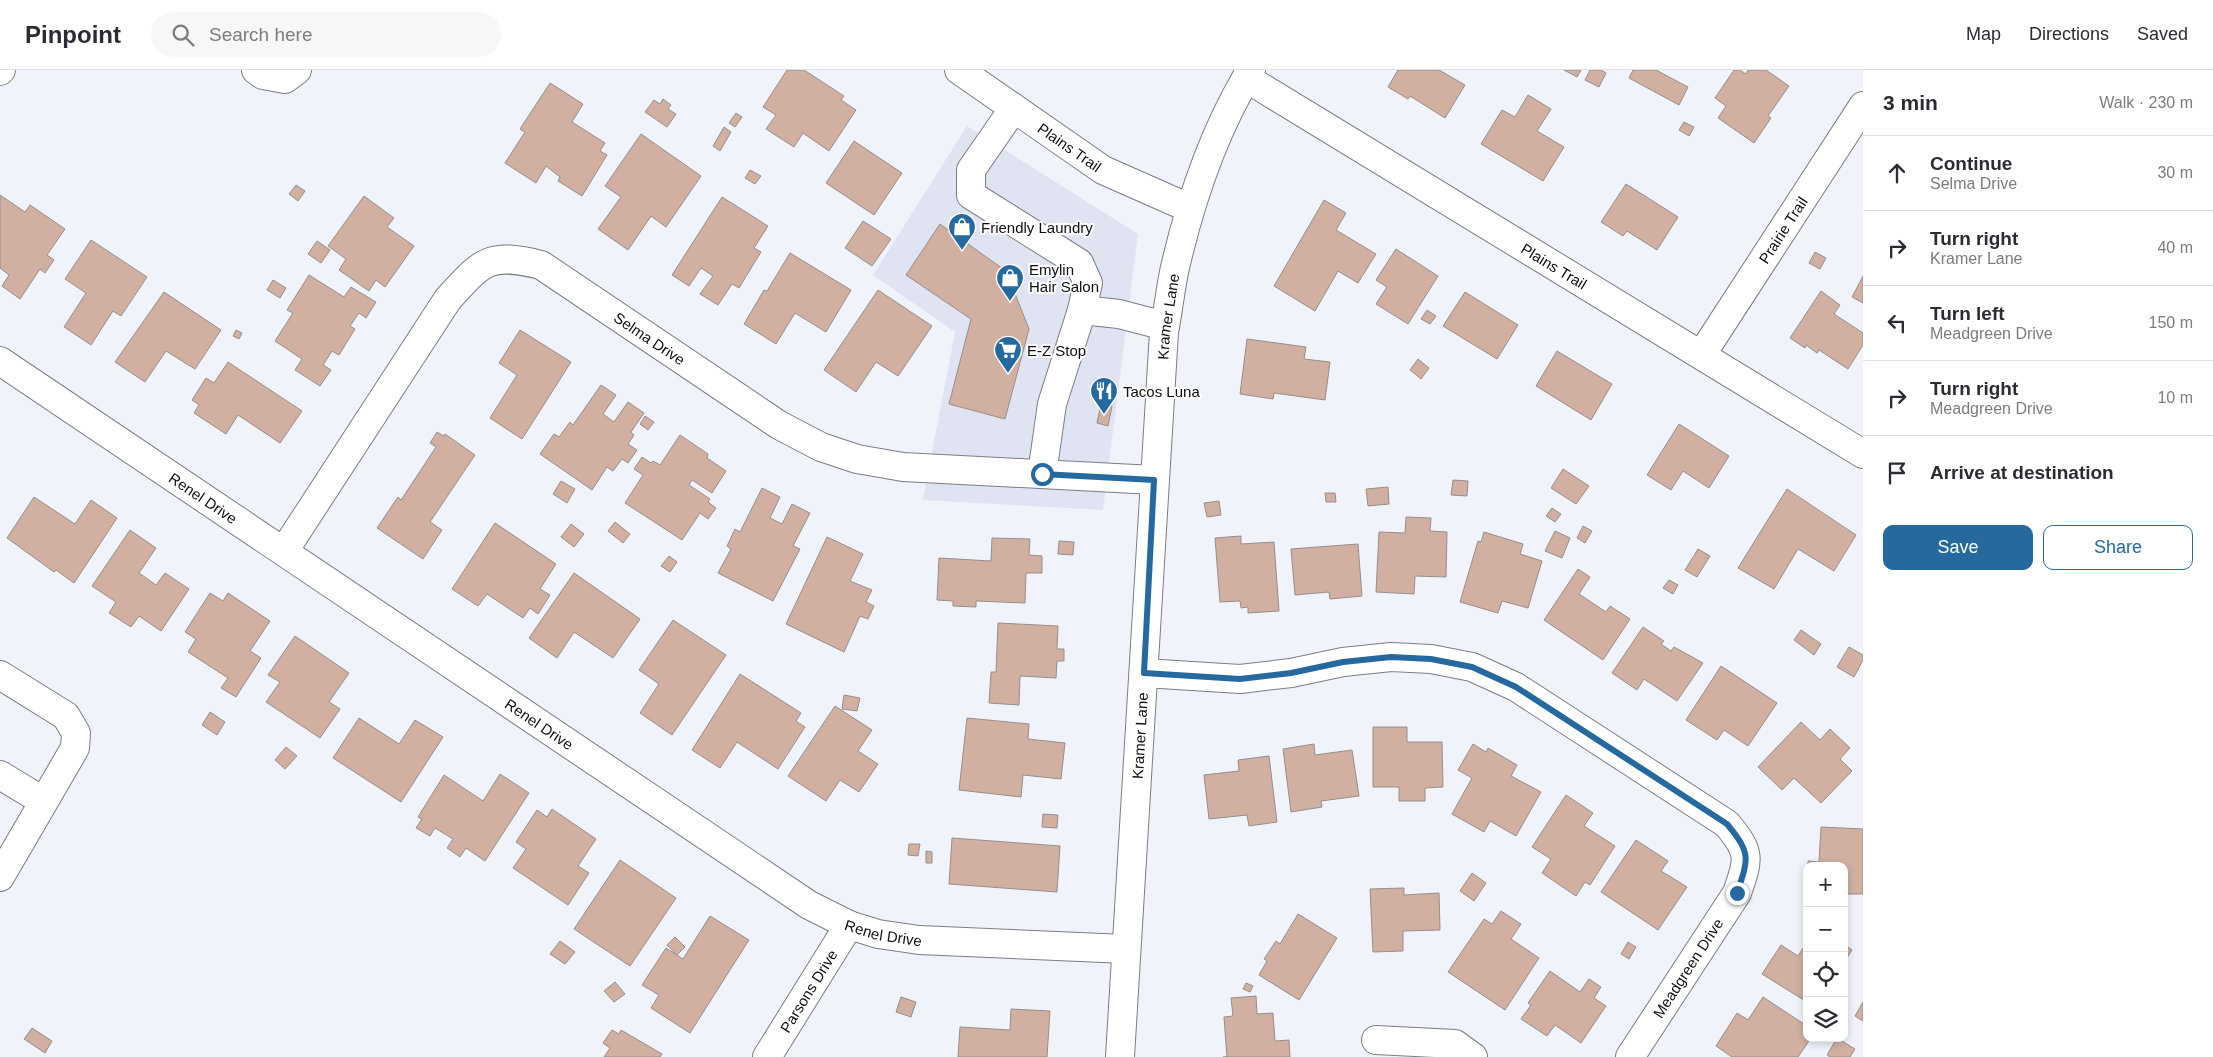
<!DOCTYPE html>
<html lang="en">
<head>
<meta charset="utf-8">
<style>
  body { margin:0; font-family:Helvetica,sans-serif; background:#f7f7f7; color:#2b2b33 }
  .controls { position:absolute; right:15px; bottom:15px; display:grid; overflow:hidden; border-radius:10px; box-shadow:0 2px 8px #0003 }
  .controls button { width:45px; height:45px; display:grid; place-items:center; padding:0; border:0; border-bottom:1px solid #e1e1e2; background:#fff; color:#2b2b33; font:25px sans-serif }
  .stop { position:absolute; width:15px; height:15px; margin:-11px; border:4px solid #26699e; border-radius:50%; background:#fff }
  .stop.end { background:#26699e; border-color:#fff; box-shadow:0 1px 5px #0008 }
  .list { margin:0; padding:0; list-style:none }
  h2 { display:flex; justify-content:space-between; align-items:center; height:65px; margin:0; padding:0 20px; font-size:21px }
  h2 small { font-size:16px; font-weight:400; color:#7c7c81 }
  .list li { display:grid; grid-template-columns:32px 1fr auto; gap:15px; align-items:center; box-sizing:border-box; height:75px; padding:0 20px; border-top:1px solid #e1e1e2 }
  .list b { display:block; font-size:19px; white-space:nowrap }
  .list p { margin:0; font-size:16px; white-space:nowrap; color:#7c7c81 }
  .list em { font-size:16px; font-style:normal; color:#7c7c81 }
  .actions { display:flex; gap:10px; padding:15px 20px }
  .actions a { flex:1; padding:11px 0; border:1px solid #26699e; border-radius:10px; text-align:center; font-size:18px; color:#26699e }
  .actions .main { background:#26699e; color:#fff }
  .icon { flex:none; width:28px; height:28px; fill:none; stroke:currentColor; stroke-width:2; stroke-linecap:round; stroke-linejoin:round }
  .map { position:relative; flex:none; width:1863px; height:987px; overflow:hidden }
  header { display:flex; align-items:center; gap:30px; box-sizing:border-box; height:70px; padding:0 25px; background:#fff; border-bottom:1px solid #e1e1e2 }
  header strong { font-size:24px }
  nav { display:flex; gap:28px; margin-inline-start:auto; font-size:18px }
  .search { width:350px; height:45px; background:#f7f7f7; display:flex; align-items:center; gap:12px; box-sizing:border-box; padding:0 18px; border-radius:28px; color:#7c7c81; font-size:19px }
  main { display:flex }
  aside { flex:1; background:#fff }
  .map>svg:first-child { display:block }
  .built { fill:#dfe3f2 }
  .building { fill:#d1b0a2; stroke:#968e8b }
  .lines { fill:none; stroke-linecap:round; stroke-linejoin:round }
  .minor-casing { stroke:#7b7d84; stroke-width:30 }
  .major-casing { stroke:#7b7d84; stroke-width:30 }
  .minor { stroke:#fff; stroke-width:28 }
  .major { stroke:#fff; stroke-width:28 }
  .route { stroke:#26699e; stroke-width:6 }
  .labels { text-anchor:middle; dominant-baseline:central; stroke-width:4; stroke-linejoin:round; paint-order:stroke }
  .street-label { font-size:15px; fill:#0d0e10; stroke:#fff }
  .poi-label { font-size:15px; fill:#0d0e10; stroke:#fff; text-anchor:start }
</style>
</head>
<body>
<header>
<strong>Pinpoint</strong>
<div class="search"><svg class="icon" aria-label="search" viewBox="0 0 24 24"><circle cx="10" cy="10" r="6"/><path d="M15 15l6 6"/></svg>Search here</div>
<nav><a>Map</a><a>Directions</a><a>Saved</a></nav>
</header>
<main>
<div class="map">
<svg width="1863" height="987" viewBox="0 0 1863 987">
  <rect width="100%" height="100%" fill="#f1f3fb"/>
  <polygon class="built" points="967,56 1138,164 1103,440 923,430 955,262 873,205"/>
  <g class="building">
    <polygon points="787,0 804,0 844,26 841,30 856,40 829,81 803,63 794,77 766,59 776,45 763,37"/>
    <polygon points="1398,0 1439,0 1465,15 1445,48 1410,26 1408,29 1388,17"/>
    <polygon points="1564,0 1581,0 1577,7"/>
    <polygon points="1590,0 1601,0 1606,3 1599,17 1585,10"/>
    <polygon points="1633,0 1656,0 1688,17 1679,35 1629,8"/>
    <polygon points="1734,0 1740,0 1746,4 1748,0 1766,0 1789,16 1768,46 1771,48 1754,73 1718,48 1726,36 1715,28"/>
    <polygon points="550,13 583,34 572,52 605,73 600,81 607,85 582,126 558,111 560,107 546,96 536,113 505,93 525,62 520,59"/>
    <polygon points="1528,25 1551,39 1537,61 1564,77 1543,111 1481,74 1502,40 1515,47"/>
    <polygon points="663,29 671,35 668,39 676,44 667,57 645,42 654,30 660,34"/>
    <polygon points="736,43 742,47 735,57 729,53"/>
    <polygon points="1684,52 1694,57 1689,66 1679,60"/>
    <polygon points="724,57 731,62 720,81 713,76"/>
    <polygon points="641,64 701,106 666,157 651,146 628,180 598,159 621,127 605,116"/>
    <polygon points="854,71 902,103 874,145 826,113"/>
    <polygon points="750,100 761,106 755,114 745,108"/>
    <polygon points="1626,114 1678,147 1657,180 1627,161 1623,166 1601,152"/>
    <polygon points="296,115 305,121 298,131 289,124"/>
    <polygon points="0,125 25,142 30,135 65,159 47,185 54,190 45,203 40,199 20,229 2,216 9,205 0,198"/>
    <polygon points="364,126 394,148 387,157 414,176 385,217 376,210 369,221 339,200 346,189 328,176"/>
    <polygon points="722,127 768,156 754,178 761,182 739,218 732,214 718,235 700,224 713,206 701,198 689,216 672,205"/>
    <polygon points="1324,130 1346,143 1336,160 1376,184 1358,213 1338,201 1315,241 1274,216"/>
    <polygon points="863,151 891,169 872,196 845,178"/>
    <polygon points="940,154 1006,201 1029,259 1005,349 949,334 971,249 906,205"/>
    <polygon points="91,170 147,207 121,246 113,241 91,275 64,257 86,223 65,209"/>
    <polygon points="317,171 330,180 321,193 308,184"/>
    <polygon points="1396,179 1438,206 1408,254 1376,234 1387,217 1376,210"/>
    <polygon points="1815,182 1826,188 1820,199 1809,193"/>
    <polygon points="790,183 851,220 826,262 795,243 776,274 744,254 764,220 767,221"/>
    <polygon points="309,205 344,227 351,217 376,232 366,248 359,243 350,256 355,259 339,285 332,281 323,295 331,300 320,316 295,300 302,289 275,271 293,243 287,240"/>
    <polygon points="1863,206 1863,233 1852,227"/>
    <polygon points="273,210 286,218 280,228 267,220"/>
    <polygon points="878,220 932,256 898,306 876,292 856,322 824,300"/>
    <polygon points="1821,221 1840,235 1834,244 1863,263 1863,275 1848,299 1819,280 1817,283 1806,275 1805,278 1790,268"/>
    <polygon points="164,222 221,260 195,299 166,281 145,312 115,292"/>
    <polygon points="1465,222 1518,255 1497,289 1443,256"/>
    <polygon points="1427,240 1436,246 1430,254 1421,249"/>
    <polygon points="236,260 242,263 239,269 233,266"/>
    <polygon points="520,260 571,292 522,369 490,348 517,305 499,293"/>
    <polygon points="1247,269 1306,277 1304,289 1330,292 1325,330 1274,323 1273,329 1240,324"/>
    <polygon points="1557,281 1612,314 1591,350 1536,316"/>
    <polygon points="1418,289 1429,298 1421,309 1410,300"/>
    <polygon points="228,292 302,341 280,373 238,345 226,364 194,343 199,335 192,330 206,308 214,313"/>
    <polygon points="601,315 616,325 603,344 614,352 628,332 644,343 631,362 634,365 628,374 637,380 628,393 622,389 613,401 607,397 592,420 540,384 554,364 559,367 570,352 573,355"/>
    <polygon points="1101,334 1112,336 1108,356 1097,353"/>
    <polygon points="645,346 654,352 648,360 640,354"/>
    <polygon points="1679,354 1729,386 1709,418 1683,401 1671,420 1647,405"/>
    <polygon points="437,362 444,366 445,364 475,385 430,452 442,460 423,489 377,458 398,427 401,430 436,377 430,373"/>
    <polygon points="680,365 708,384 707,388 726,401 712,423 692,410 689,415 710,429 708,432 716,438 708,449 700,443 682,470 625,433 643,405 634,399 642,387 651,393 653,391 660,395"/>
    <polygon points="1563,399 1589,416 1576,434 1551,418"/>
    <polygon points="1453,410 1468,411 1467,426 1451,425"/>
    <polygon points="561,411 575,419 567,433 553,424"/>
    <polygon points="1388,417 1389,434 1368,436 1366,419"/>
    <polygon points="762,418 780,427 770,448 782,454 792,434 810,443 793,476 800,479 773,531 718,503 731,479 727,476 735,459 740,462"/>
    <polygon points="1787,419 1856,465 1834,501 1798,479 1774,519 1738,498"/>
    <polygon points="1325,423 1335,423 1336,432 1326,432"/>
    <polygon points="34,427 75,454 91,430 117,448 74,513 56,500 54,502 7,468"/>
    <polygon points="1219,431 1221,445 1207,447 1204,433"/>
    <polygon points="1552,438 1561,444 1555,452 1546,446"/>
    <polygon points="1406,447 1431,448 1430,461 1447,462 1446,507 1415,506 1414,524 1376,522 1379,462 1405,463"/>
    <polygon points="615,452 630,464 623,473 608,461"/>
    <polygon points="495,453 556,494 540,519 550,525 538,544 530,538 523,548 487,524 478,536 452,519"/>
    <polygon points="571,454 584,464 574,477 561,467"/>
    <polygon points="1583,456 1592,461 1585,473 1577,468"/>
    <polygon points="130,460 156,478 139,503 156,515 165,503 189,519 161,561 139,546 131,557 109,543 116,532 92,516"/>
    <polygon points="1555,461 1570,468 1562,488 1545,481"/>
    <polygon points="1484,462 1523,474 1520,484 1542,491 1528,538 1502,531 1498,543 1460,532 1478,471 1481,472"/>
    <polygon points="1241,466 1241,474 1274,472 1279,541 1248,543 1248,537 1241,538 1240,531 1220,532 1215,468"/>
    <polygon points="827,467 863,484 850,511 872,520 866,532 874,536 868,549 860,546 844,582 786,554"/>
    <polygon points="992,468 1030,469 1029,485 1042,486 1042,503 1026,503 1025,533 976,531 976,537 953,536 953,531 937,530 939,488 991,491"/>
    <polygon points="1059,471 1074,472 1073,485 1058,484"/>
    <polygon points="1358,474 1362,526 1330,529 1329,522 1295,525 1291,479"/>
    <polygon points="1698,479 1710,486 1697,507 1685,500"/>
    <polygon points="669,486 677,492 670,502 661,496"/>
    <polygon points="1578,499 1590,507 1579,524 1606,542 1610,536 1630,549 1603,590 1544,550"/>
    <polygon points="574,503 640,549 613,588 574,562 557,588 529,568"/>
    <polygon points="1669,510 1678,515 1673,524 1663,518"/>
    <polygon points="210,523 223,531 228,523 270,551 250,581 261,588 236,627 221,618 228,608 188,582 196,569 185,562"/>
    <polygon points="673,550 726,585 672,665 640,643 659,614 639,600"/>
    <polygon points="998,553 1058,556 1057,579 1064,579 1064,591 1057,591 1056,608 1020,606 1019,635 989,633 991,602 996,602"/>
    <polygon points="1643,557 1664,571 1661,574 1671,581 1674,577 1703,593 1677,631 1644,609 1637,620 1612,603"/>
    <polygon points="1801,560 1821,574 1814,585 1794,570"/>
    <polygon points="295,566 349,603 329,632 340,639 320,668 266,632 280,612 268,605"/>
    <polygon points="1849,577 1863,585 1863,590 1854,607 1837,597"/>
    <polygon points="1721,596 1777,633 1748,676 1724,660 1717,670 1686,650"/>
    <polygon points="740,604 801,643 796,651 805,657 778,699 737,672 720,698 692,680"/>
    <polygon points="844,625 860,628 857,641 842,639"/>
    <polygon points="835,636 872,660 858,681 878,694 859,722 840,710 826,731 788,706"/>
    <polygon points="210,642 225,652 217,665 202,655"/>
    <polygon points="359,648 399,674 415,650 443,667 401,732 333,688"/>
    <polygon points="967,648 1029,654 1028,669 1065,673 1061,709 1023,705 1021,727 959,720"/>
    <polygon points="1801,652 1820,670 1830,659 1850,678 1840,689 1852,701 1821,733 1794,708 1782,720 1758,697"/>
    <polygon points="1373,657 1407,657 1407,672 1442,672 1443,717 1425,718 1425,731 1399,731 1399,717 1373,717"/>
    <polygon points="1314,674 1315,685 1352,680 1359,726 1321,731 1322,737 1291,742 1283,679"/>
    <polygon points="1473,674 1486,682 1488,678 1517,695 1511,706 1541,722 1516,766 1490,751 1484,762 1452,744 1472,708 1458,700"/>
    <polygon points="286,677 297,686 285,699 275,690"/>
    <polygon points="1269,686 1277,752 1249,756 1247,745 1209,749 1204,705 1239,701 1238,690"/>
    <polygon points="500,704 529,723 485,791 466,778 460,787 447,778 453,769 435,758 430,766 416,758 422,749 418,747 444,705 483,731"/>
    <polygon points="1566,725 1593,743 1584,756 1615,776 1590,815 1585,812 1576,826 1542,803 1551,789 1532,777"/>
    <polygon points="552,739 596,769 578,796 589,803 568,835 513,798 526,779 516,772 537,740 547,747"/>
    <polygon points="1043,744 1058,745 1057,758 1042,757"/>
    <polygon points="1821,757 1863,759 1863,824 1844,824 1844,796 1808,796 1808,791 1819,792"/>
    <polygon points="952,768 1060,776 1057,822 949,814"/>
    <polygon points="1636,770 1668,791 1661,801 1687,817 1658,860 1601,822"/>
    <polygon points="909,774 920,774 918,786 908,785"/>
    <polygon points="926,781 932,782 932,793 926,793"/>
    <polygon points="620,790 676,828 630,896 574,859"/>
    <polygon points="1472,803 1486,813 1474,831 1460,821"/>
    <polygon points="1404,818 1404,825 1439,823 1440,860 1403,861 1403,881 1373,882 1370,819"/>
    <polygon points="1501,841 1521,854 1511,869 1539,888 1505,940 1448,902 1484,849 1492,854"/>
    <polygon points="1298,844 1337,868 1299,930 1259,905 1267,891 1264,889 1276,871 1280,874"/>
    <polygon points="710,846 749,870 690,963 651,938 659,925 642,915 666,878 683,889"/>
    <polygon points="675,867 685,877 677,885 667,875"/>
    <polygon points="560,871 575,882 565,894 550,884"/>
    <polygon points="1628,872 1636,877 1629,889 1621,884"/>
    <polygon points="1807,872 1807,932 1762,904 1781,875 1798,886"/>
    <polygon points="1844,874 1852,880 1845,891 1847,892 1844,896"/>
    <polygon points="1550,901 1580,922 1589,909 1601,917 1594,928 1606,936 1581,973 1555,955 1547,966 1521,949 1531,935 1528,933"/>
    <polygon points="615,912 625,924 614,932 604,921"/>
    <polygon points="1246,913 1253,916 1250,922 1243,919"/>
    <polygon points="1256,926 1257,944 1273,943 1275,971 1289,970 1290,987 1223,987 1227,987 1224,947 1233,946 1231,928"/>
    <polygon points="901,927 916,932 911,947 896,942"/>
    <polygon points="1763,927 1807,956 1807,968 1811,968 1798,987 1732,987 1716,976 1737,943 1748,950"/>
    <polygon points="1863,932 1863,951 1855,946"/>
    <polygon points="1011,939 1050,941 1047,987 958,987 960,957 1010,960"/>
    <polygon points="32,958 52,971 45,983 24,969"/>
    <polygon points="612,960 619,964 621,960 662,984 660,987 604,987 610,978 603,973"/>
    <polygon points="1837,968 1855,979 1850,987 1830,987 1827,985"/>
  </g>
  <g class="lines">
    <defs>
      <g id="minor">
        <polyline points="256,0 263,5 285,9 297,0"/>
        <path id="s1" d="M959,0L1103,100L1189,138"/>
        <path id="s2" d="M1246,8L1863,384"/>
        <polyline points="1014,38 971,100 971,125 1079,193 1088,213 1082,240 1052,334 1042,404"/>
        <polyline points="1082,240 1119,244 1165,256"/>
        <path id="s3" d="M1702,284L1863,36"/>
        <path id="s4" d="M0,291L809,835L849,855L878,864L919,870L1126,879"/>
        <path id="s5" d="M284,481L448,229C483,191 488,182 541,195L779,355L821,377L857,389L903,397L1154,410"/>
        <path d="M1144,603L1240,609L1291,603L1343,592L1391,587L1431,589L1472,597L1516,617L1727,754C1751,783 1749,788 1737,823L1630,987"/>
        <polyline points="0,605 66,646 76,663 75,678 0,807"/>
        <polyline points="0,705 43,731"/>
        <polyline points="1376,970 1455,974 1473,987"/>
        <path id="s6" d="M767,987L849,855"/>
        <path id="s7" d="M1120,987L1164,262C1168,242 1170,222 1174,202C1190,131 1213,62 1251,0"/>
      </g>
      <polyline id="major" points="0,1 1,0"/>
    </defs>
    <use href="#minor" class="minor-casing"/>
    <use href="#major" class="major-casing"/>
    <use href="#minor" class="minor"/>
    <use href="#major" class="major"/>
  </g>
  <g class="lines">
    <path class="route" d="M1042,404L1154,410L1144,603L1240,609L1291,603L1343,592L1391,587L1431,589L1472,597L1516,617L1727,754C1751,783 1749,788 1737,823"/>
  </g>
  <defs>
    <symbol id="shop-pin" viewBox="-11 -11 22 30"><path d="M0 17L-7.5 6A9.5 9.5 0 1 1 7.5 6Z" fill="#26699e" stroke="#fff"/><path d="M-5-2.5h2.3a2.7 3.5 0 0 1 5.4 0H5L5.5 6h-11ZM-1.5-2.5h3a1.5 2.3 0 0 0-3 0Z" fill="#fff"/></symbol>
    <symbol id="supermarket-pin" viewBox="-11 -11 22 30"><path d="M0 17L-7.5 6A9.5 9.5 0 1 1 7.5 6Z" fill="#26699e" stroke="#fff"/><path d="M-6-5.5h2.5l.6 2H6L4.5 2H-2.5L-4.4-4H-6ZM-1.5 3.2a1.3 1.3 0 1 0 .1 0ZM3 3.2a1.3 1.3 0 1 0 .1 0Z" fill="#fff"/></symbol>
    <symbol id="restaurant-pin" viewBox="-11 -11 22 30"><path d="M0 17L-7.5 6A9.5 9.5 0 1 1 7.5 6Z" fill="#26699e" stroke="#fff"/><path d="M-5-6h1v4h1v-4h1v4h1v-4h1v5L-1.5 .5V6h-2V.5L-5-1ZM5-6V6H3V1.5H1.5Q1.5-4 5-6Z" fill="#fff"/></symbol>
  </defs>
  <g fill-rule="evenodd">
    <use href="#shop-pin" x="946" y="141" width="32" height="43"/>
    <use href="#shop-pin" x="994" y="192" width="32" height="43"/>
    <use href="#supermarket-pin" x="992" y="264" width="32" height="43"/>
    <use href="#restaurant-pin" x="1088" y="305" width="32" height="43"/>
  </g>
  <g class="labels">
    <g class="street-label">
      <text stroke="none"><textPath href="#s1" startOffset="135">Plains Trail</textPath></text>
      <text stroke="none"><textPath href="#s3" startOffset="148">Prairie Trail</textPath></text>
      <text stroke="none"><textPath href="#s2" startOffset="361">Plains Trail</textPath></text>
      <text stroke="none"><textPath href="#s7" startOffset="742">Kramer Lane</textPath></text>
      <text stroke="none"><textPath href="#s5" startOffset="540">Selma Drive</textPath></text>
      <text stroke="none"><textPath href="#s4" startOffset="245">Renel Drive</textPath></text>
      <text stroke="none"><textPath href="#s4" startOffset="650">Renel Drive</textPath></text>
      <text stroke="none"><textPath href="#s7" startOffset="322">Kramer Lane</textPath></text>
      <text stroke="none"><textPath href="#s4" startOffset="1055">Renel Drive</textPath></text>
      <text transform="translate(1688 898) rotate(-57)">Meadgreen Drive</text>
      <text stroke="none"><textPath href="#s6" startOffset="78">Parsons Drive</textPath></text>
    </g>
    <g class="poi-label">
      <text x="981" y="157">Friendly Laundry</text>
      <text x="1029" y="199">Emylin<tspan x="1029" dy="17">Hair Salon</tspan></text>
      <text x="1027" y="280">E-Z Stop</text>
      <text x="1123" y="321">Tacos Luna</text>
    </g>
  </g>
</svg>
<div class="controls">
<button>+</button>
<button>−</button>
<button><svg class="icon" aria-label="locate" viewBox="0 0 24 24"><circle cx="12" cy="12" r="6"/><path d="M12 2v4M12 18v4M2 12h4M18 12h4"/></svg></button>
<button><svg class="icon" aria-label="layers" viewBox="0 0 24 24"><path d="M12 4l9 5-9 5-9-5zM3 14l9 5 9-5"/></svg></button>
</div>
<div class="stop" style="left:1042px;top:404px"></div>
<div class="stop end" style="left:1737px;top:823px"></div>
</div>
<aside>
<h2>3 min<small>Walk · 230 m</small></h2>
<ul class="list">
<li><svg class="icon" aria-label="ahead" viewBox="0 0 24 24"><path d="M12 20V5M6 11l6-6 6 6"/></svg><div><b>Continue</b><p>Selma Drive</p></div><em>30 m</em></li>
<li><svg class="icon" aria-label="right" viewBox="0 0 24 24"><path d="M7 20v-9h11M14 6l5 5-5 5"/></svg><div><b>Turn right</b><p>Kramer Lane</p></div><em>40 m</em></li>
<li><svg class="icon" aria-label="left" viewBox="0 0 24 24"><path d="M17 20v-9H6M10 6l-5 5 5 5"/></svg><div><b>Turn left</b><p>Meadgreen Drive</p></div><em>150 m</em></li>
<li><svg class="icon" aria-label="right" viewBox="0 0 24 24"><path d="M7 20v-9h11M14 6l5 5-5 5"/></svg><div><b>Turn right</b><p>Meadgreen Drive</p></div><em>10 m</em></li>
<li><svg class="icon" aria-label="arrive" viewBox="0 0 24 24"><path d="M6 21V4h12l-3 4 3 4H6"/></svg><div><b>Arrive at destination</b></div></li>
</ul>
<div class="actions"><a class="main">Save</a><a>Share</a></div>
</aside>
</main>
</body>
</html>
